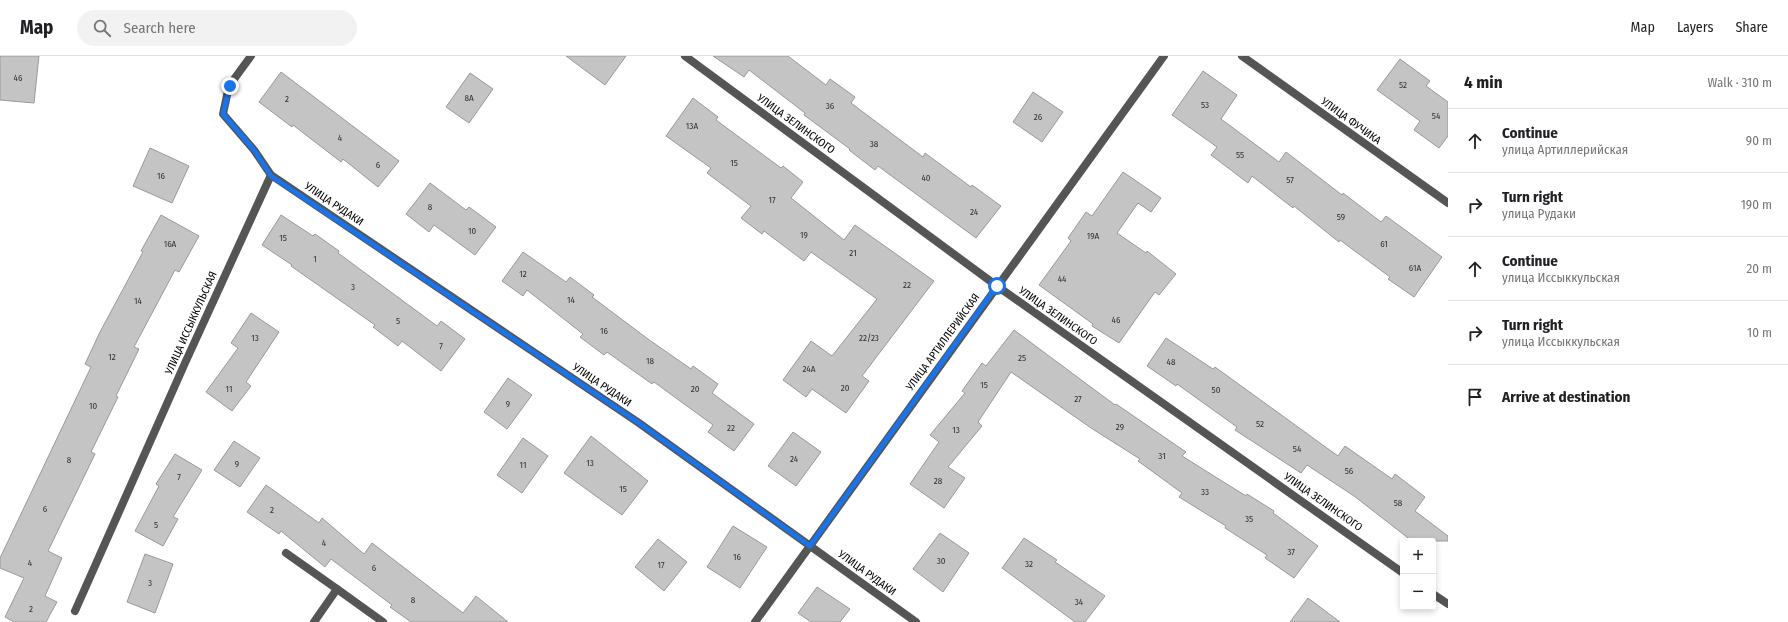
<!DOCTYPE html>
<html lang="en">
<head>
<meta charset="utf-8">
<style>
  body { margin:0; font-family:"Fira Sans Condensed",sans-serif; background:#f2f2f2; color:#202124 }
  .controls { position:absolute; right:12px; bottom:12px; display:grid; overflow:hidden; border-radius:4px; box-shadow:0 2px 6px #0003 }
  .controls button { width:36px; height:36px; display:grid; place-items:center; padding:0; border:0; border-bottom:1px solid #e0e0e0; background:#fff; color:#202124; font:20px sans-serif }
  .stop { position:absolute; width:12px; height:12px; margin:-9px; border:3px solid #1a73e8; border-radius:50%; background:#fff }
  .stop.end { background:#1a73e8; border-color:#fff; box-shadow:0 1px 4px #0008 }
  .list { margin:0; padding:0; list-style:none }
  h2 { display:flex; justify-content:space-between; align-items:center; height:52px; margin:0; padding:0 16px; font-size:17px }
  h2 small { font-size:13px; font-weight:400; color:#757577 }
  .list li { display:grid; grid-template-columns:26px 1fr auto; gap:12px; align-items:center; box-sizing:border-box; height:64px; padding:0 16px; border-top:1px solid #e0e0e0 }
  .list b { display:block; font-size:15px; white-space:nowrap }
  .list p { margin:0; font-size:13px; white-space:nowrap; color:#757577 }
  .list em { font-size:13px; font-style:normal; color:#757577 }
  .icon { flex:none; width:22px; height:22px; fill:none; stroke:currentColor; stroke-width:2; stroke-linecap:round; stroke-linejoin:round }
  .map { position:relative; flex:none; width:1448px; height:566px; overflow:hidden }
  header { display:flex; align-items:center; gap:24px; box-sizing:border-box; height:56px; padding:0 20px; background:#fff; border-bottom:1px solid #e0e0e0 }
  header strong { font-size:19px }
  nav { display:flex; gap:22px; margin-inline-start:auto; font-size:14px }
  .search { width:280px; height:36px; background:#f2f2f2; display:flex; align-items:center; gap:10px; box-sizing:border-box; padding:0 14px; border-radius:22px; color:#757577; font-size:15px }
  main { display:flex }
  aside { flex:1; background:#fff }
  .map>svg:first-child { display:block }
  .building { fill:#c4c4c4; stroke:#999 }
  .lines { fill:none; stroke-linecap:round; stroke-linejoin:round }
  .street { stroke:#555; stroke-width:8 }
  .route { stroke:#1a73e8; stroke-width:5 }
  .labels { text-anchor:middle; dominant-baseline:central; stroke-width:3; stroke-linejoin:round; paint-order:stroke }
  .number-label { font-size:9px; fill:#313131 }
  .street-label { font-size:11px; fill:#000; stroke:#fff }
</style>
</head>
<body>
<header>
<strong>Map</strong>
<div class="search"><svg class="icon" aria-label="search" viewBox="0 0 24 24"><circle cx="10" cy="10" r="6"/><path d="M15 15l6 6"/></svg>Search here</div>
<nav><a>Map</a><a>Layers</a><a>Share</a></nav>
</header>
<main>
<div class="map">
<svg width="1448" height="566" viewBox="0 0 1448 566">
  <rect width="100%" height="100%" fill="#fff"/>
  <g class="building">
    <polygon points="0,0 39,0 34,47 0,44"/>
    <polygon points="566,0 626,0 605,29"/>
    <polygon points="713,0 788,0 826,29 830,23 855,41 851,47 923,101 925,97 971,131 972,129 1001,150 976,182 878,110 875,114 849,94 850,93 804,59 805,57 749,14 744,21"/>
    <polygon points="1400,3 1430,25 1426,30 1448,46 1448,80 1439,92 1414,74 1420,65 1377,34"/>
    <polygon points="1203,15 1237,39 1221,63 1279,106 1286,96 1342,139 1343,137 1381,166 1386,160 1442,201 1414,241 1388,223 1390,221 1340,184 1339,186 1294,150 1293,152 1252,120 1248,127 1211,99 1217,91 1172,59"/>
    <polygon points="281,16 399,105 378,131 343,103 341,106 293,69 292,71 259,46"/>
    <polygon points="470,17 493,33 469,67 446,51"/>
    <polygon points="1033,36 1063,56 1042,86 1013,66"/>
    <polygon points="693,42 718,61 716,64 781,112 783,110 803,126 791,142 844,184 855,169 934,225 862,320 869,325 846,357 812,333 806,341 783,324 811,285 832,300 877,243 811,196 804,205 764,175 762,178 741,162 751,150 707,117 711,112 666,80"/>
    <polygon points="150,92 189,110 172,147 133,130"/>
    <polygon points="1123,116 1161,142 1151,156 1138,147 1117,177 1146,197 1147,195 1176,218 1159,239 1155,236 1119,287 1092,270 1093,268 1039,229 1071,185 1068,182 1086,156 1092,160"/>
    <polygon points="430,127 466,154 469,151 496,171 475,199 434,169 429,176 406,158"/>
    <polygon points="161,159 199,180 179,216 175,214 134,291 139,293 116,340 118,341 91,396 95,398 48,495 62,502 45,540 57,546 46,566 14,566 5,561 24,522 0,512 0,502 91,311 85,308 100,276 143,196 141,195"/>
    <polygon points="281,159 313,180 315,178 339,195 338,197 437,270 441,265 465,283 441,315 402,285 398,290 373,271 375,269 291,210 292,209 262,189"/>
    <polygon points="523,196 566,226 570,221 594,239 592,241 648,283 691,313 693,310 718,328 712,337 754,368 734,395 708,376 713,369 654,326 652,328 607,296 604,299 580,281 583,278 527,234 523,240 502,225"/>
    <polygon points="251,257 279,276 246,326 251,330 232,355 206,336 238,292 231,287"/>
    <polygon points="1014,274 1115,349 1116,348 1186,396 1182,400 1246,440 1247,438 1274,455 1273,457 1318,490 1294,522 1265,502 1267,499 1225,472 1226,470 1179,441 1182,437 1138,405 1140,403 1091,372 1011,316 978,366 982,370 948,411 965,422 944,452 910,428 939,386 930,379 965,337 962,335 982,307 986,310"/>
    <polygon points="1166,282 1213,313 1215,311 1338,400 1345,390 1392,423 1395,418 1425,441 1415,455 1448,480 1448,485 1412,485 1354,440 1307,409 1301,417 1235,374 1237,371 1177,328 1176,330 1147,310"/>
    <polygon points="508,322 532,339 507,373 484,356"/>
    <polygon points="793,376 821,396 796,430 768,410"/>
    <polygon points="591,380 648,425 622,459 564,417"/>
    <polygon points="523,382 548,400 522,437 497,419"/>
    <polygon points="234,385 260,402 240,431 214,414"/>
    <polygon points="175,398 202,414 173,461 178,463 163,490 135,475 159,430 156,428"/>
    <polygon points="266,429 319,467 322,462 364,498 372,487 463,557 476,540 508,566 411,566 390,551 392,549 331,503 325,511 281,475 279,478 247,456"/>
    <polygon points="733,470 767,491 740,532 707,511"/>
    <polygon points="940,477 969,497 943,536 913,513"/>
    <polygon points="1024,482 1057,504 1055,506 1105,540 1085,566 1075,566 1002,512"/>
    <polygon points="658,483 687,506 664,535 635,511"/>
    <polygon points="145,498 173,508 155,557 127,546"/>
    <polygon points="817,531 850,553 840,566 811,566 798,557"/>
    <polygon points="1308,542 1340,566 1290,566"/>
  </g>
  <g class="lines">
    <g class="street">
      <polyline points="685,0 997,230 1403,517"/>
      <polyline points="1242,0 1448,147"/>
      <polyline points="271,119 639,367 916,566"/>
      <polyline points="286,497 337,533"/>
      <polyline points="1433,538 1448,548"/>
      <polyline points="75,555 185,307 271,119 254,94 223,58 229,30 251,0"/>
      <polyline points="314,566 337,533 383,566"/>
      <polyline points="755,566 1164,0"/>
    </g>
  </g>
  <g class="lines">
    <polyline class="route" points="230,30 223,58 254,94 271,120 639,367 810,490 997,230"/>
  </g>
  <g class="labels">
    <g class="number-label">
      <text x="18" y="22">46</text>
      <text x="1403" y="29">52</text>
      <text x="469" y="42">8А</text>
      <text x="287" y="43">2</text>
      <text x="1205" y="49">53</text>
      <text x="830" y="50">36</text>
      <text x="1436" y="60">54</text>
      <text x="1038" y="61">26</text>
      <text x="692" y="70">13А</text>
      <text x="340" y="82">4</text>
      <text x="874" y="88">38</text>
      <text x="1240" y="99">55</text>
      <text x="734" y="107">15</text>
      <text x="378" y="109">6</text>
      <text x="161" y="120">16</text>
      <text x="926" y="122">40</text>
      <text x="1290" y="124">57</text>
      <text x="772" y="144">17</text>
      <text x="430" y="151">8</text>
      <text x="974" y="156">24</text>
      <text x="1341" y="161">59</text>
      <text x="472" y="175">10</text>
      <text x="804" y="179">19</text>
      <text x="1093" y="180">19А</text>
      <text x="283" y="182">15</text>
      <text x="170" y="188">16А</text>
      <text x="1384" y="188">61</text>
      <text x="853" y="197">21</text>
      <text x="315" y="203">1</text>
      <text x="1415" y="212">61А</text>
      <text x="523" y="218">12</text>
      <text x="1062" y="223">44</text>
      <text x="907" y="229">22</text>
      <text x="353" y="231">3</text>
      <text x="571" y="244">14</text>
      <text x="138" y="245">14</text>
      <text x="1116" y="264">46</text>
      <text x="398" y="265">5</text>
      <text x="604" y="275">16</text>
      <text x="255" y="282">13</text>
      <text x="869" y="282">22/23</text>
      <text x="441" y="290">7</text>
      <text x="112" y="301">12</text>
      <text x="1022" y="302">25</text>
      <text x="650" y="305">18</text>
      <text x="1171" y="306">48</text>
      <text x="809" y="313">24А</text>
      <text x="984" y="329">15</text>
      <text x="845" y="332">20</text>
      <text x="229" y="333">11</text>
      <text x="695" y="333">20</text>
      <text x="1216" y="334">50</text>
      <text x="1078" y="343">27</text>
      <text x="508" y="348">9</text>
      <text x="93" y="350">10</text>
      <text x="1260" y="368">52</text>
      <text x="1120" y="371">29</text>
      <text x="731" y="372">22</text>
      <text x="956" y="374">13</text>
      <text x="1297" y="393">54</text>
      <text x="1162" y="400">31</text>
      <text x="794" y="403">24</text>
      <text x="69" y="404">8</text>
      <text x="590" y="407">13</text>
      <text x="237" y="408">9</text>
      <text x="523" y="409">11</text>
      <text x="1349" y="415">56</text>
      <text x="179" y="421">7</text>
      <text x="938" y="425">28</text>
      <text x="623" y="433">15</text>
      <text x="1205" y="436">33</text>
      <text x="1398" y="447">58</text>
      <text x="45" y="453">6</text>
      <text x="272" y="454">2</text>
      <text x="1249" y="463">35</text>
      <text x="156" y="469">5</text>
      <text x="324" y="487">4</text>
      <text x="1291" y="496">37</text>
      <text x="737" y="501">16</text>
      <text x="941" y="505">30</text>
      <text x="30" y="507">4</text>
      <text x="1029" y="508">32</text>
      <text x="661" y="509">17</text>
      <text x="374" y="512">6</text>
      <text x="150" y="527">3</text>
      <text x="413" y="544">8</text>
      <text x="1079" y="546">34</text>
      <text x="31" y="553">2</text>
    </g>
    <g class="street-label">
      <text transform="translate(1351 65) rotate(36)">УЛИЦА ФУЧИКА</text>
      <text transform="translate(796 68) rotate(36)">УЛИЦА ЗЕЛИНСКОГО</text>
      <text transform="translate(334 148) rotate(34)">УЛИЦА РУДАКИ</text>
      <text transform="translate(1058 260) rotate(35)">УЛИЦА ЗЕЛИНСКОГО</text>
      <text transform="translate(191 267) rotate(-66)">УЛИЦА ИССЫККУЛЬСКАЯ</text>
      <text transform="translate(943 286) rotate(-54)">УЛИЦА АРТИЛЛЕРИЙСКАЯ</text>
      <text transform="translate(602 329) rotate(34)">УЛИЦА РУДАКИ</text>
      <text transform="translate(1323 446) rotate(35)">УЛИЦА ЗЕЛИНСКОГО</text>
      <text transform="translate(867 517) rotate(36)">УЛИЦА РУДАКИ</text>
    </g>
  </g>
</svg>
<div class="controls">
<button>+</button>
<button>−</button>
</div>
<div class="stop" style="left:997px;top:230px"></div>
<div class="stop end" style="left:230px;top:30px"></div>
</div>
<aside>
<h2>4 min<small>Walk · 310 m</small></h2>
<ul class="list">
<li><svg class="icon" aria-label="ahead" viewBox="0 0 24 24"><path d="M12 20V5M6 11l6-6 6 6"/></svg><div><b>Continue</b><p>улица Артиллерийская</p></div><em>90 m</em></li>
<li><svg class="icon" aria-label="right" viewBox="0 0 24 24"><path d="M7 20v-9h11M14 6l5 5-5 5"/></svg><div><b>Turn right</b><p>улица Рудаки</p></div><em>190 m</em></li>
<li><svg class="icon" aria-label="ahead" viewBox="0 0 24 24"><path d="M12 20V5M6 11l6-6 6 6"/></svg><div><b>Continue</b><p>улица Иссыккульская</p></div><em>20 m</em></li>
<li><svg class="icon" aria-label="right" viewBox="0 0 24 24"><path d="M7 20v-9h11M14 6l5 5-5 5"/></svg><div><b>Turn right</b><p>улица Иссыккульская</p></div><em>10 m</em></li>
<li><svg class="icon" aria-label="arrive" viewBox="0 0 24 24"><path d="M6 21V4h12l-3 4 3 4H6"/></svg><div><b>Arrive at destination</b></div></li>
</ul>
</aside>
</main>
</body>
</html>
